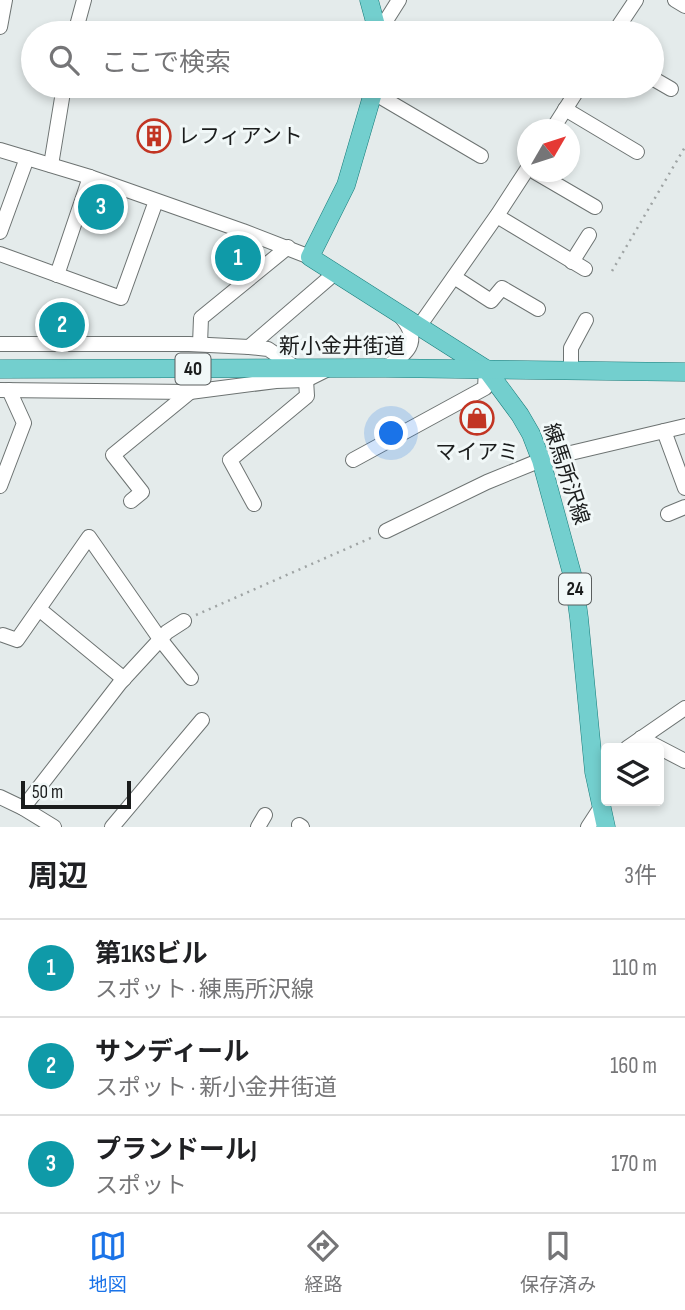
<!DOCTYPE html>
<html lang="ja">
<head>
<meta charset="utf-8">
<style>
  body { margin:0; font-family:"Sofia Sans Condensed","Noto Sans JP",sans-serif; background:#f6f6f6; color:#202124 }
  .controls { position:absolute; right:21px; bottom:21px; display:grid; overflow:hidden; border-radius:7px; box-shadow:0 4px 10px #0003 }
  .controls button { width:63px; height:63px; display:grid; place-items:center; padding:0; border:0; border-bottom:2px solid #e0e0e0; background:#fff; color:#202124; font:35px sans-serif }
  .compass { position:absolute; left:517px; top:119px; width:63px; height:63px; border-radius:50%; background:#fff; box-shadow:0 4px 10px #0003; rotate:51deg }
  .scale { position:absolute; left:21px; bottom:18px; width:110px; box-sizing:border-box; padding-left:7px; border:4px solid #1a1c1c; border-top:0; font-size:19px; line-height:24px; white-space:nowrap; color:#1a1c1c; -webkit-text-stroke:5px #f1f8f8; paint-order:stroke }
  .you { position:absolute; left:392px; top:434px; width:24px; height:24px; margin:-18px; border:5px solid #fff; border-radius:50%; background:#1a73e8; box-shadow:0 0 0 10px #1a73e833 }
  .badge { display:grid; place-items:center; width:46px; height:46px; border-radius:50%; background:#1a73e8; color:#fff; font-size:23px; font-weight:700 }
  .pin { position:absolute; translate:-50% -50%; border:4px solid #fff; box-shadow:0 2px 7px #0006 }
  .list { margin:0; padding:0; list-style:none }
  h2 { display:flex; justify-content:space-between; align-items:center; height:91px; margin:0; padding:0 28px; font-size:30px }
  h2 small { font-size:23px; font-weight:400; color:#757577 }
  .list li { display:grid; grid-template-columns:46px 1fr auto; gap:21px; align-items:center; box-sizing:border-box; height:98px; padding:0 28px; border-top:2px solid #e0e0e0 }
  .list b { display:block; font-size:26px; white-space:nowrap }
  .list p { margin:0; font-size:23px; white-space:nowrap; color:#757577 }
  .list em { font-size:23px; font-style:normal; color:#757577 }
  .icon { flex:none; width:38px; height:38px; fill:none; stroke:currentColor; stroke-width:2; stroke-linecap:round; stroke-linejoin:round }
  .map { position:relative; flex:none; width:685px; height:827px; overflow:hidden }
  .search { position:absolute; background:#fff; box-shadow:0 4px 10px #0003; left:21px; right:21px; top:21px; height:77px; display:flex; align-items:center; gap:18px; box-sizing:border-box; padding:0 24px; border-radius:38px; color:#757577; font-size:26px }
  .sheet { height:385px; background:#fff }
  nav { display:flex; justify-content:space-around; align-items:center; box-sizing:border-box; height:98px; border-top:2px solid #e0e0e0; background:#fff; font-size:19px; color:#757577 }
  nav a { display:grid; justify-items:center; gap:4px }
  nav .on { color:#1a73e8 }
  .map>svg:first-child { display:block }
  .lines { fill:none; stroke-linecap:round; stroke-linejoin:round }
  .minor-casing { stroke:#6d7372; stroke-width:16 }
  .major-casing { stroke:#177c7a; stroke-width:19 }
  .path { stroke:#9fa4a4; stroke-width:2.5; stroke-dasharray:2 5; stroke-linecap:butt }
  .minor { stroke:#fff; stroke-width:14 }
  .major { stroke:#73cfce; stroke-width:18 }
  .labels { text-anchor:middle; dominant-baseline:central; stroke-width:6; stroke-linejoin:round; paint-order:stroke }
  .shield { fill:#f1f8f8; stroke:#5a5e5e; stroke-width:2 }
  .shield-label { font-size:19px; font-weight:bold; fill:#1a1c1c }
  .poi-label { font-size:21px; fill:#1a1c1c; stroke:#f1f8f8; text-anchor:start }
  .street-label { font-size:21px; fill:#1a1c1c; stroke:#f1f8f8 }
</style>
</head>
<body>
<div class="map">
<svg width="685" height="827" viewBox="0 0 685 827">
  <rect width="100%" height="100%" fill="#e4ebeb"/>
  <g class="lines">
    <defs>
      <g id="minor">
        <polyline points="675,0 685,6"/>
        <polyline points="376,25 387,19 399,0"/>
        <polyline points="0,27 5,0"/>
        <polyline points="75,33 84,0"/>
        <polyline points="614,33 636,0"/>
        <polyline points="652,78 671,89"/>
        <polyline points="374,93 481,156"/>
        <polyline points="565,109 637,152"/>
        <polyline points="552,130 580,86"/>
        <polyline points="0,150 90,177 243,231 310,257"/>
        <polyline points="51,165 64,86"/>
        <polyline points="535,172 595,207"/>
        <polyline points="497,216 585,269"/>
        <polyline points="0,232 27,158"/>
        <polyline points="0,254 121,298 156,201"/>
        <polyline points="572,262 589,235"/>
        <polyline points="57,275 90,177"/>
        <polyline points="454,277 491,301 502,288 538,309"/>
        <polyline points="420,325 498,214 528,168"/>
        <polyline points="0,344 189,344 249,347 268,349 296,368"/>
        <polyline points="200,344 201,318 288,247"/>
        <polyline points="249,347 335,273"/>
        <path d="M385,368C407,354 422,342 402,318"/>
        <polyline points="571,370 571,348 586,320"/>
        <polyline points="0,390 190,392 276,381 306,380 328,369"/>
        <polyline points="664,431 685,488"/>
        <polyline points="353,460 485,388 486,369"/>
        <polyline points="0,486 24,423 9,390"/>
        <polyline points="131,501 142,492 113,455 190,392"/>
        <polyline points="254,504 230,460 307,396 306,380"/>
        <polyline points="668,514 685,507"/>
        <polyline points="386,531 487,482 541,460 685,426"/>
        <polyline points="39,609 124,679"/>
        <polyline points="3,635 17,640 89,537 160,639 191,678"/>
        <polyline points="641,738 685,761"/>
        <polyline points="627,748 685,708"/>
        <polyline points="594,772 606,763"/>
        <polyline points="0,797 23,808 54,827"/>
        <polyline points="23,808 120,683 167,632 184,621"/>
        <polyline points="299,825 302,827"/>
        <polyline points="112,827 202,720"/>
        <polyline points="258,827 265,815"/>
        <polyline points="588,827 601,807"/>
      </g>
      <g id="major">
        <polyline points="369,0 378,33"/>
        <polyline points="375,86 346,185 310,257 486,369 520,415 531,434 541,460 574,581 579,618 594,772 606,827"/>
        <polyline points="0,369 385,368 685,372"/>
      </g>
    </defs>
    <use href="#minor" class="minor-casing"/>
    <use href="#major" class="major-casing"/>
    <g class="path">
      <polyline points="612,271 685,147"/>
      <polyline points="196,615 373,537"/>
    </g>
    <use href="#minor" class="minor"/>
    <use href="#major" class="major"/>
  </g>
  <defs>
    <symbol id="building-ring" viewBox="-11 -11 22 22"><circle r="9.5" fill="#f1f8f8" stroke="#c23523" stroke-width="1.5"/><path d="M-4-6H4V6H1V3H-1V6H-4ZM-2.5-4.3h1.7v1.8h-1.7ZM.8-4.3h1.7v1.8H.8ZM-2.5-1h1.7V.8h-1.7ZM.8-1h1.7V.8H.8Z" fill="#c23523"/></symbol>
    <symbol id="shop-ring" viewBox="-11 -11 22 22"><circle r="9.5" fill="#f1f8f8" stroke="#c23523" stroke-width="1.5"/><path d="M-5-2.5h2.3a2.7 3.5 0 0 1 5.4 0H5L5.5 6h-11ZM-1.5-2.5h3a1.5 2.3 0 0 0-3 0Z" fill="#c23523"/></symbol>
  </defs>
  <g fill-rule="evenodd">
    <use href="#building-ring" x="135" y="117" width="38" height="38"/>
    <use href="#shop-ring" x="458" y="399" width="38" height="38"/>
  </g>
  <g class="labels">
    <g class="shield">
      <rect x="175.5" y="353.5" width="35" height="31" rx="5"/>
      <rect x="559" y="573.5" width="32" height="31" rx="5"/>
    </g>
    <g class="shield-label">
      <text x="193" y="369">40</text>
      <text x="575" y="589">24</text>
    </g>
    <g class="poi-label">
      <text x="178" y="136">レフィアント</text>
      <text x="477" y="452" text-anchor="middle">マイアミ</text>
    </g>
    <g class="street-label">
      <text x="342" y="346">新小金井街道</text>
      <text transform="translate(566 474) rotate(72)">練馬所沢線</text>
    </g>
  </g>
</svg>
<div class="controls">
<button><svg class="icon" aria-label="layers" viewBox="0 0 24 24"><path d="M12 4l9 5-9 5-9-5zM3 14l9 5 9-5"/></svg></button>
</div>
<svg class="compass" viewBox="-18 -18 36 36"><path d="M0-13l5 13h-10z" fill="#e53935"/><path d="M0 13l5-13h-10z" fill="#757577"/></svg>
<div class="scale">50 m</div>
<div class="you"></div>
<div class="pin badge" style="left:238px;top:258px;background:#0f9aa8">1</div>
<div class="pin badge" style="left:62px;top:325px;background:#0f9aa8">2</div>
<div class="pin badge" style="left:101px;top:207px;background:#0f9aa8">3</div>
<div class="search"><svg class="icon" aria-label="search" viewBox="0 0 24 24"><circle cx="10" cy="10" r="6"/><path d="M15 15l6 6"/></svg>ここで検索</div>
</div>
<section class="sheet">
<h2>周辺<small>3件</small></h2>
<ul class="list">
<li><span class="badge" style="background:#0f9aa8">1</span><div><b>第1KSビル</b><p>スポット · 練馬所沢線</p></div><em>110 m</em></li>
<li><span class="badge" style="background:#0f9aa8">2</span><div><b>サンディール</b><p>スポット · 新小金井街道</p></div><em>160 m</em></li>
<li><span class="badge" style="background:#0f9aa8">3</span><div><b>プランドールJ</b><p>スポット</p></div><em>170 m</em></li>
</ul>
</section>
<nav>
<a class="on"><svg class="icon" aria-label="map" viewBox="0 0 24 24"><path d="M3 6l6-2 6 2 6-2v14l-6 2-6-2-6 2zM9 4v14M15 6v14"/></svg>地図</a>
<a><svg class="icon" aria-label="directions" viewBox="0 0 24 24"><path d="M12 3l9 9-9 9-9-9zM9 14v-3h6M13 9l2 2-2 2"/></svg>経路</a>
<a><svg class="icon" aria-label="saved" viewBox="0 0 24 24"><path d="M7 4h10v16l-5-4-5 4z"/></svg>保存済み</a>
</nav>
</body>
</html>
